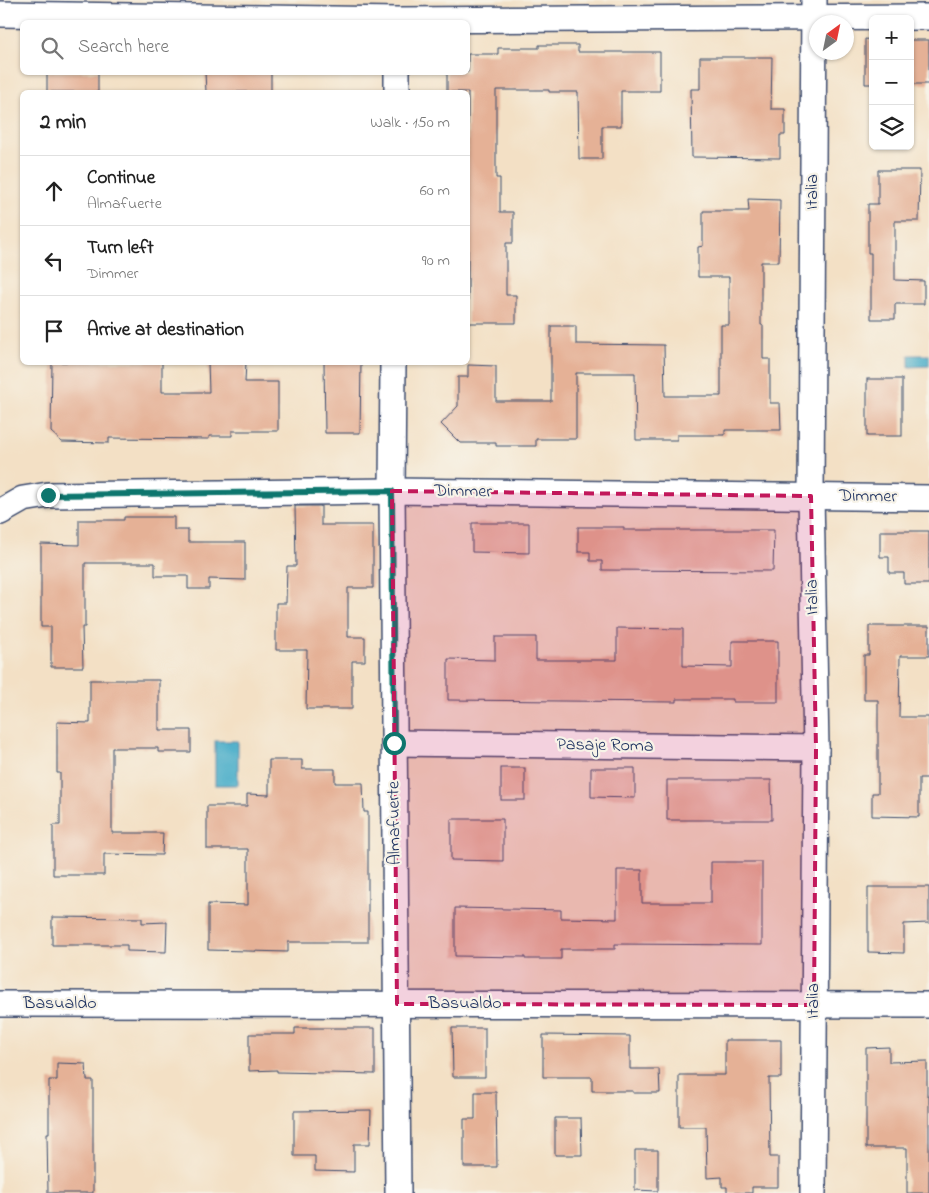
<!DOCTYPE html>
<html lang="en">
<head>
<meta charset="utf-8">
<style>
  body { margin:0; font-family:"Indie Flower",sans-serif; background:#f2f2f2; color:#222 }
  .controls { position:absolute; right:15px; top:15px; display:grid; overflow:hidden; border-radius:8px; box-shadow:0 1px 4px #0004 }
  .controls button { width:45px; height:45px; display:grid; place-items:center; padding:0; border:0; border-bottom:1px solid #e0e0e0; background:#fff; color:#222; font:25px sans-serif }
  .compass { position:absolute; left:809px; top:15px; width:45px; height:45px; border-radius:50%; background:#fff; box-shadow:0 1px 4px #0004; rotate:33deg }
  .stop { position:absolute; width:15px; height:15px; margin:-11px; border:4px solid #0f766e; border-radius:50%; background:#fff }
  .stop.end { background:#0f766e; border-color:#fff; box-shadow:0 1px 5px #0008 }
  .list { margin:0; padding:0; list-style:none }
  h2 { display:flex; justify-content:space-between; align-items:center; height:65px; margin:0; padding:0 20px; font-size:21px }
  h2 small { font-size:16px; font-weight:400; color:#767676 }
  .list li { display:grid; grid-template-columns:32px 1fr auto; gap:15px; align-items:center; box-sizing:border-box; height:70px; padding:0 20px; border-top:1px solid #e0e0e0 }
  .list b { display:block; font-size:19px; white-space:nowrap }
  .list p { margin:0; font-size:16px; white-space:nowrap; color:#767676 }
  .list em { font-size:16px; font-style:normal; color:#767676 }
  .icon { flex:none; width:28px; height:28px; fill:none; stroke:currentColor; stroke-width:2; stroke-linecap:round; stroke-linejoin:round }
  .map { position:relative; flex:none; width:929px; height:1193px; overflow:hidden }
  .search { position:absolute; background:#fff; box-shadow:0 1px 4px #0004; left:20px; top:20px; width:450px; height:55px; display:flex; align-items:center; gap:12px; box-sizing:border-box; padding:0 18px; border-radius:8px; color:#767676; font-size:19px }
  .panel { position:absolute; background:#fff; box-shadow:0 1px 4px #0004; left:20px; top:90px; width:450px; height:275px; border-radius:8px }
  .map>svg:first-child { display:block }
  .water { fill:#4aadc9; stroke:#326e94 }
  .building { fill:#e5b196 }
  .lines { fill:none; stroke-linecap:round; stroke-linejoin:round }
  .minor-casing { stroke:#3b4a6d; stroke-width:28 }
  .minor { stroke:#fff; stroke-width:25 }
  .route { stroke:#0f766e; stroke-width:6 }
  .marked { fill:#c2185b; fill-opacity:0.2; stroke:#c2185b; stroke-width:4; stroke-dasharray:10 6; stroke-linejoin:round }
  .labels { text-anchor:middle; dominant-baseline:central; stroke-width:4.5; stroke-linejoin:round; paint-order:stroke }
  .street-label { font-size:18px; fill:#1b2f5e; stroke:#f7f3e8 }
</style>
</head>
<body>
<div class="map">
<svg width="929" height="1193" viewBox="0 0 929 1193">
  <rect width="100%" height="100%" fill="#f7f3e8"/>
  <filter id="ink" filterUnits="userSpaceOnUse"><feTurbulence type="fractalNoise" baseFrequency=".02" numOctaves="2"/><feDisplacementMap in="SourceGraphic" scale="10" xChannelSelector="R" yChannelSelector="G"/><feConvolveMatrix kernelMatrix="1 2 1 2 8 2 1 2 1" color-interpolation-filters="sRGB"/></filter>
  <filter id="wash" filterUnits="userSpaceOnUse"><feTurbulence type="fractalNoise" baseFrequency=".0096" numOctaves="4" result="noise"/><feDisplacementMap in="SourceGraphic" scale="20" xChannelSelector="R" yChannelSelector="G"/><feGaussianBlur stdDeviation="1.12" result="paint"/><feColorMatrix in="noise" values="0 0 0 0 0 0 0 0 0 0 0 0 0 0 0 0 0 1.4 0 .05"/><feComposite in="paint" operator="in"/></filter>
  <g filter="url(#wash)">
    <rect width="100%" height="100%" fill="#f3e0c5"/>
    <g class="water">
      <polygon points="909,355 929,355 929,366 909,367"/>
      <rect x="215" y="741" width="23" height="44"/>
    </g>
    <g id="blocks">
      <g class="building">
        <polygon points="865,39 873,40 873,84 865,84"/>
        <rect x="910" y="40" width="19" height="44"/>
        <polygon points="539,45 578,45 578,52 660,52 660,91 621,91 621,126 602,126 602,159 579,159 578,92 549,92 549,90 496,90 496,178 500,178 500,212 513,212 513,243 506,243 506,295 516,295 516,323 468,323 468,92 447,92 447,72 468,72 468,54 498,54 498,48 539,48"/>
        <polygon points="700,57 772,57 771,109 785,109 785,135 780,135 780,158 692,157 691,89 700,89"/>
        <rect x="47" y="72" width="51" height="20"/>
        <polygon points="205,72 271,72 271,92 206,92"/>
        <polygon points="878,170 920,170 919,221 895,221 895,280 924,281 924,304 895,304 895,319 871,319 871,253 868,253 868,204 878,204"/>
        <polygon points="748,199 780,200 779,262 761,262 761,325 763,325 763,359 770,359 770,403 780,403 781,430 725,430 725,435 677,435 677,440 636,440 635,373 576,373 576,439 536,439 536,446 496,446 496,443 460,443 441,424 458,406 458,377 468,377 468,365 496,366 496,401 551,401 551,326 576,326 576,344 664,345 665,396 721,396 721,325 729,325 729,277 698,277 698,247 703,246 703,211 749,211"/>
        <polygon points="52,362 162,362 162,392 209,392 208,362 246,362 245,382 278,382 278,431 232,431 232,436 209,436 209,439 109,438 109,443 62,442 51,432"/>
        <polygon points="324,362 361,362 360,433 325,433"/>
        <rect x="867" y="379" width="35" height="57"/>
        <polygon points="295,506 321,506 321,525 373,525 373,588 348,588 348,637 365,637 365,661 352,661 352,709 306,709 307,650 276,650 276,603 286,603 287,566 296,566"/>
        <polygon points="124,517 174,517 174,530 188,530 188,542 245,542 245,580 209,579 209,589 188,589 188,576 155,576 155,563 85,563 85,627 82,627 83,667 51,667 51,627 41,627 41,544 79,545 79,520 124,520"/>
        <polygon points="472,523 529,523 529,553 472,552"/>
        <polygon points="578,527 624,527 624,530 774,530 773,571 602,570 602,561 590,561 590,552 578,552"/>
        <polygon points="880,531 929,531 929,584 904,584 904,573 889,573 889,557 880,557"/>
        <polygon points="869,626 929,626 929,656 900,656 899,717 929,717 929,778 919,778 919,817 872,816 872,793 878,793 878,700 864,700 864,655 869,655"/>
        <polygon points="617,628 683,629 683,666 732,667 732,641 778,641 778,702 733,702 733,699 676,699 676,702 448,700 448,659 495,660 495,637 536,637 536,660 617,660"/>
        <polygon points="90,680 159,680 159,730 191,730 191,752 158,752 158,748 112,748 112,833 163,833 162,855 104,854 104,875 53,875 53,825 60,825 60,773 57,773 57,722 90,723"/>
        <polygon points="269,760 302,760 302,769 335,769 335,783 363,783 364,812 368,812 368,942 288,942 288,952 208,950 208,904 248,905 248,849 207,849 207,806 247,806 247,794 269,795"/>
        <rect x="501" y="768" width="24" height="32"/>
        <polygon points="591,768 635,768 635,798 591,797"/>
        <polygon points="667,780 771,780 772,820 667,820"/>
        <polygon points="451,819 503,819 503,861 451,860"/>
        <polygon points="711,862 762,862 762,945 615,944 615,949 561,949 561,959 525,959 525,957 455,956 455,908 561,910 561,918 617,919 617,870 642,870 642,903 711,903"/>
        <polygon points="868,887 929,887 929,923 904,924 904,953 868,952"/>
        <polygon points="52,917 142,918 142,923 167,922 166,952 127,951 127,945 52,945"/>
        <polygon points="295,1028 375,1028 375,1074 277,1072 277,1070 249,1071 249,1034 295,1034"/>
        <polygon points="452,1028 485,1028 485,1077 453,1077"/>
        <polygon points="543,1035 630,1036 630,1069 659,1069 660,1093 633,1093 633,1091 592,1091 592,1077 543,1077"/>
        <polygon points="725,1040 781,1040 781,1078 769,1078 770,1157 778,1157 778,1187 752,1187 752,1193 727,1193 727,1187 722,1187 722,1177 707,1178 706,1127 679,1127 679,1075 725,1075"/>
        <polygon points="889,1047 889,1062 927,1061 927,1096 929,1096 929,1193 907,1193 907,1148 866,1148 866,1048"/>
        <polygon points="57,1063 86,1064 87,1080 93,1080 93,1193 48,1193 47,1133 49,1133 49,1080 57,1080"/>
        <polygon points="475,1092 496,1092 497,1167 464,1167 464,1119 475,1119"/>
        <polygon points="371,1110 370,1144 354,1144 354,1172 315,1171 315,1156 294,1156 294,1111"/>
        <polygon points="555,1118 581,1118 582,1155 555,1155"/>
        <polygon points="635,1150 658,1150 658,1191 635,1190"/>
      </g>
    </g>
  </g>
  <g filter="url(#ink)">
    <use href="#blocks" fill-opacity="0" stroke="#3b4a6d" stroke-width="1"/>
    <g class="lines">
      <defs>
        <g id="minor">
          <polyline points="0,14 398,20 929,17"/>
          <polyline points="397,92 397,72"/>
          <polyline points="393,362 392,491 398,1193"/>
          <polyline points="0,512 23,499 48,495 392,491 929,498"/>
          <polyline points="394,743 816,748"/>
          <polyline points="0,1004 929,1005"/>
          <polyline points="813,1193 816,748 811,496 814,0"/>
        </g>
      </defs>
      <use href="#minor" class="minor-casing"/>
      <use href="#minor" class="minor"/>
    </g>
  </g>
  <g class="lines" filter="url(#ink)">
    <polyline class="route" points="48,495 392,491 394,743"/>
  </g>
  <path class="marked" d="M392,491L811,496L816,748L814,1005L397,1004Z"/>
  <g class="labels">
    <g class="street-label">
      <text transform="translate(813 192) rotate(-90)">Italia</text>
      <text transform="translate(463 492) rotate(1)">Dimmer</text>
      <text transform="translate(868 497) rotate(1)">Dimmer</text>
      <text transform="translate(813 597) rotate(-91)">Italia</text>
      <text transform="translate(605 746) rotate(1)">Pasaje Roma</text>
      <text transform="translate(395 823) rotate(-91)">Almafuerte</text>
      <text transform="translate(814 1001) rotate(-90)">Italia</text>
      <text x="60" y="1004">Basualdo</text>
      <text x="465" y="1004">Basualdo</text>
    </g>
  </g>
</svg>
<div class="controls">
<button>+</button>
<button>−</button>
<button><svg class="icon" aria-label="layers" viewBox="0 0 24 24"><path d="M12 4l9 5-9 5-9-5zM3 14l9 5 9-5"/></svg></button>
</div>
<svg class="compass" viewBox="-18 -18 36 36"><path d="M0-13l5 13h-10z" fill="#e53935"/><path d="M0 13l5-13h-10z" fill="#767676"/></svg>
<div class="stop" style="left:394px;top:743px"></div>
<div class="stop end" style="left:48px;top:495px"></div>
<div class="search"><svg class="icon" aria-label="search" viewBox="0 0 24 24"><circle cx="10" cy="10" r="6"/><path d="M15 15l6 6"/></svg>Search here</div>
<section class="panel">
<h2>2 min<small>Walk · 150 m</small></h2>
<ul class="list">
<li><svg class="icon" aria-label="ahead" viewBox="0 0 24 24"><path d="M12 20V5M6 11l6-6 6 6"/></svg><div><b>Continue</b><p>Almafuerte</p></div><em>60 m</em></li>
<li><svg class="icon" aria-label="left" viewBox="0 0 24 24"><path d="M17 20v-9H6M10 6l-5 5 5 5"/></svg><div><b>Turn left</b><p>Dimmer</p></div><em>90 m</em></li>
<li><svg class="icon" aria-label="arrive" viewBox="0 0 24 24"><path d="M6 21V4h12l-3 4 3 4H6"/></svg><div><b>Arrive at destination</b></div></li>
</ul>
</section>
</div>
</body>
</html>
